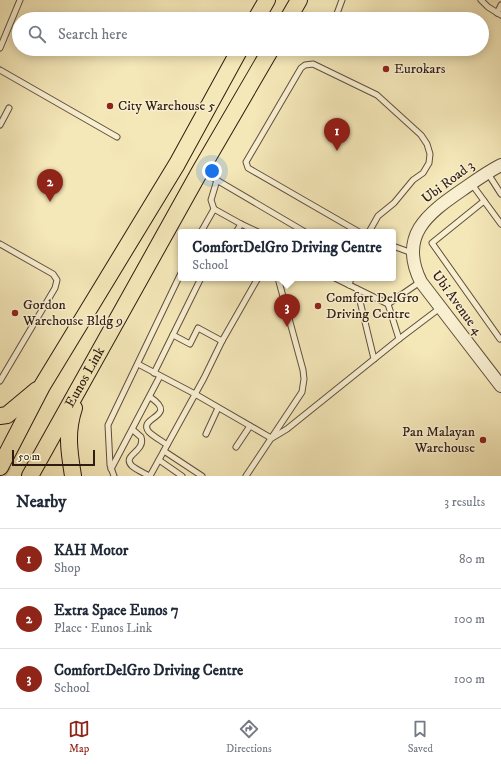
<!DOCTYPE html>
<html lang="en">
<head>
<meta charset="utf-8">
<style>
  body { margin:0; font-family:"IM FELL DW Pica",serif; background:#f6f6f7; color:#1f2937 }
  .scale { position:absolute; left:12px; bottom:10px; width:83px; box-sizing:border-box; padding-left:4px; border:2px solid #2f1d12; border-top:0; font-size:11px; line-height:14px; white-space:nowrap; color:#2f1d12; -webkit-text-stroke:3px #f8efd1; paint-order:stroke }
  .you { position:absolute; left:212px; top:171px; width:14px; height:14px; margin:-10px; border:3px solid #fff; border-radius:50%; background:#1a73e8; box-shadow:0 0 0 6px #1a73e833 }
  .badge { display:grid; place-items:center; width:26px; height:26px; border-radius:50%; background:#8f2418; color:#fff; font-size:13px; font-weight:700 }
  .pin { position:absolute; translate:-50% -33px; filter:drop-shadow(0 1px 2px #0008) }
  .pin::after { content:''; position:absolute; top:21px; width:14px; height:12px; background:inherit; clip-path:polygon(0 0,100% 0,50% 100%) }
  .popup { position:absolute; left:178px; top:229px; width:218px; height:52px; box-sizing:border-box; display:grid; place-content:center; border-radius:4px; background:#fff; filter:drop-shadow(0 1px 3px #0005); font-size:13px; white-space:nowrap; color:#747a83 }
  .popup b { font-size:15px; color:#1f2937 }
  .popup::after { content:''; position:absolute; left:50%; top:100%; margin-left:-8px; border:8px solid transparent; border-top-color:#fff }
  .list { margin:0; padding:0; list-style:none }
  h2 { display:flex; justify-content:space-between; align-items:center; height:52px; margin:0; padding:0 16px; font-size:17px }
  h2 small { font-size:13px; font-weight:400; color:#747a83 }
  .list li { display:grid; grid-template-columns:26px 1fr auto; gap:12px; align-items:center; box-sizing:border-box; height:60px; padding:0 16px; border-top:1px solid #e0e1e3 }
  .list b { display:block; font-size:15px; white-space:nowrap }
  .list p { margin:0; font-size:13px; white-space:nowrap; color:#747a83 }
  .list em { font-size:13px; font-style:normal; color:#747a83 }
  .icon { flex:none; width:22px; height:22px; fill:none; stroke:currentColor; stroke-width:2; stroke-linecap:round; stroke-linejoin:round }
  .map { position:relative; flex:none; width:501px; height:476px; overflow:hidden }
  .search { position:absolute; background:#fff; box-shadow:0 2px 10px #0003; left:12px; right:12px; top:12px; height:44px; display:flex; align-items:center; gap:10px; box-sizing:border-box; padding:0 14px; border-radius:22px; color:#747a83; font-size:15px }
  .sheet { height:232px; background:#fff }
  nav { display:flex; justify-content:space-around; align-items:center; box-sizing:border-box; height:56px; border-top:1px solid #e0e1e3; background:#fff; font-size:11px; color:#747a83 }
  nav a { display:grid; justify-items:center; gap:2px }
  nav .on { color:#8f2418 }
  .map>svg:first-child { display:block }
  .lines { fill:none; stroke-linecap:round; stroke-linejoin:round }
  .motorway-tunnel { stroke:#cdbf97; stroke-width:18; stroke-dasharray:18 9; stroke-linecap:butt }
  .service-casing { stroke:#60503c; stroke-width:7 }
  .tertiary-casing { stroke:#60503c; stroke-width:14 }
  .trunk-casing { stroke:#2f1d12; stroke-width:18 }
  .service { stroke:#f8efd1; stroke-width:5 }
  .tertiary { stroke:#f8efd1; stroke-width:12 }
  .trunk { stroke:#f4e7b8; stroke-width:16 }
  .poi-dot { fill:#8f2418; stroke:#f8efd1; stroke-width:1.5 }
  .labels { text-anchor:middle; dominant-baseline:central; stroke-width:3; stroke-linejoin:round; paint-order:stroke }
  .poi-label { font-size:14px; fill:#2f1d12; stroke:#f8efd1; text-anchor:start }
  .street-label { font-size:14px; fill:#2f1d12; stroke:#f8efd1 }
</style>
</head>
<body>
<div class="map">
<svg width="501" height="476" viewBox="0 0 501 476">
  <rect width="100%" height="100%" fill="#f4e7b8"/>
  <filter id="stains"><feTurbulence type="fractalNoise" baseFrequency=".005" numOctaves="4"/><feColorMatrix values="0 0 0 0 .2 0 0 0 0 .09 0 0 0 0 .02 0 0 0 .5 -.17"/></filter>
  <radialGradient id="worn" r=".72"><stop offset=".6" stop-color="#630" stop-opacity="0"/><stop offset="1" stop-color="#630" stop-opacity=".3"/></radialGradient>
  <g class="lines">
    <polyline class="motorway-tunnel" points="0,472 6,476"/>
    <defs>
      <g id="service">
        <polyline points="481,0 488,7 501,15"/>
        <polyline points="497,13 501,5"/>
        <polyline points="335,19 342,0"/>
        <polyline points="0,48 20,0"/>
        <polyline points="0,70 117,137"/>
        <polyline points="0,125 9,108"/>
        <polyline points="203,172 305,232"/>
        <polyline points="487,172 501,194"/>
        <polyline points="471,183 501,224"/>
        <polyline points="484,201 432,243 500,339"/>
        <polyline points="214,209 241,224 258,232"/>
        <polyline points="201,232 214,209 211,200 217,180"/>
        <polyline points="236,232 241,224"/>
        <polyline points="359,232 248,168 246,162 301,68 305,65 313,64 377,95 421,135 427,144 430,154 429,163 423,173 413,180 394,203 378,216 369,232"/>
        <polyline points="0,244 53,274 57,280 55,288 0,381"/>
        <polyline points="393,246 412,253"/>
        <polyline points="335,278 388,304 399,339"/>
        <polyline points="349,285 351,278"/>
        <polyline points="357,289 374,359"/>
        <polyline points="388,304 420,282"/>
        <polyline points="173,335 190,344 198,328 222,341"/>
        <polyline points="138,364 195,394 271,438"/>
        <polyline points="154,373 201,278"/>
        <path d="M150,397C180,417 136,417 149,432C154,437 162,441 167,445"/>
        <path d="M133,430L141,437C146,452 121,455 132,466C137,470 144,473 149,476"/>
        <polyline points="206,434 218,408"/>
        <polyline points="272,438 287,429 399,339 440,308"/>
        <polyline points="236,447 250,426"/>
        <polyline points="164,451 202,476"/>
        <polyline points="159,460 182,476"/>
        <polyline points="111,469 160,376"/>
        <polyline points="114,476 110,465 108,425 181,273"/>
        <polyline points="150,476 204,378 222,341 258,278"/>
        <polyline points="246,476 302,392 304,379 303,370 278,278"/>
      </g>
      <path id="tertiary" d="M501,165C487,172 475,181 462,190C427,214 398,236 421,282L501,386"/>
      <g id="trunk">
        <polyline points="256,19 267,0"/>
        <polyline points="288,19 299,0"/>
        <polyline points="0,416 7,415 37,390"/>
        <polyline points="0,467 42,386 177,164 240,49"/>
        <path id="s1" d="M30,476L200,171L271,49"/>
        <path d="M73,476C69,451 66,432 74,408"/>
      </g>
    </defs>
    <use href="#service" class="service-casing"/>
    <use href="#tertiary" class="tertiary-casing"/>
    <use href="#trunk" class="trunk-casing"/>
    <use href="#service" class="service"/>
    <use href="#tertiary" class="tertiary"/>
    <use href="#trunk" class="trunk"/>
  </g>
  <g class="poi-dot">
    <circle cx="386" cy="69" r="4"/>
    <circle cx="110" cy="106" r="4"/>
    <circle cx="318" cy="306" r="4"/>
    <circle cx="15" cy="313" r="4"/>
    <circle cx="483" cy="440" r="4"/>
  </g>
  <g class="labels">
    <g class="poi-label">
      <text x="394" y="69">Eurokars</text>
      <text x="118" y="106">City Warehouse 5</text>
      <text x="326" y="298">Comfort DelGro<tspan x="326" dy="16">Driving Centre</tspan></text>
      <text x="23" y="305">Gordon<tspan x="23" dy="16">Warehouse Bldg 9</tspan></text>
      <text x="475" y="432" text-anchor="end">Pan Malayan<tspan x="475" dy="16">Warehouse</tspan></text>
    </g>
    <g class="street-label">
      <text transform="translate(448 182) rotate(-37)">Ubi Road 3</text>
      <text transform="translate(457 303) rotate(54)">Ubi Avenue 4</text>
      <text stroke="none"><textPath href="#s1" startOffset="113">Eunos Link</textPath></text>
    </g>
  </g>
  <rect width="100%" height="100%" filter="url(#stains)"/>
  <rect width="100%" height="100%" fill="url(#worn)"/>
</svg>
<div class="scale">50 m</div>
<div class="you"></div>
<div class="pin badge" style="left:337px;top:151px">1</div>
<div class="pin badge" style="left:50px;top:202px">2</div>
<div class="pin badge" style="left:287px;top:327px">3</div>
<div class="popup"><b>ComfortDelGro Driving Centre</b>School</div>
<div class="search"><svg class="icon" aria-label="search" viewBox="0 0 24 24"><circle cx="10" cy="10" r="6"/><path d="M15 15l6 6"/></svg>Search here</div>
</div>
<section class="sheet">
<h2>Nearby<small>3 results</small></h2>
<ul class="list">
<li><span class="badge">1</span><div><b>KAH Motor</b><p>Shop</p></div><em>80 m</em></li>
<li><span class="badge">2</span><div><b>Extra Space Eunos 7</b><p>Place · Eunos Link</p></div><em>100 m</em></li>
<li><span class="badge">3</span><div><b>ComfortDelGro Driving Centre</b><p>School</p></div><em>100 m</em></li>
</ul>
</section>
<nav>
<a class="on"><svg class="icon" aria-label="map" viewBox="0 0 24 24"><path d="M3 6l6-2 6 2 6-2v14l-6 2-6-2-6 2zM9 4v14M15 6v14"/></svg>Map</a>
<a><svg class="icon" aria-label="directions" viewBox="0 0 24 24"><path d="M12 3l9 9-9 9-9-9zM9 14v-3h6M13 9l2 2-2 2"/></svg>Directions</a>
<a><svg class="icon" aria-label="saved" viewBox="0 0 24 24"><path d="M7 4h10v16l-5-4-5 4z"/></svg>Saved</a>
</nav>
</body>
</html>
